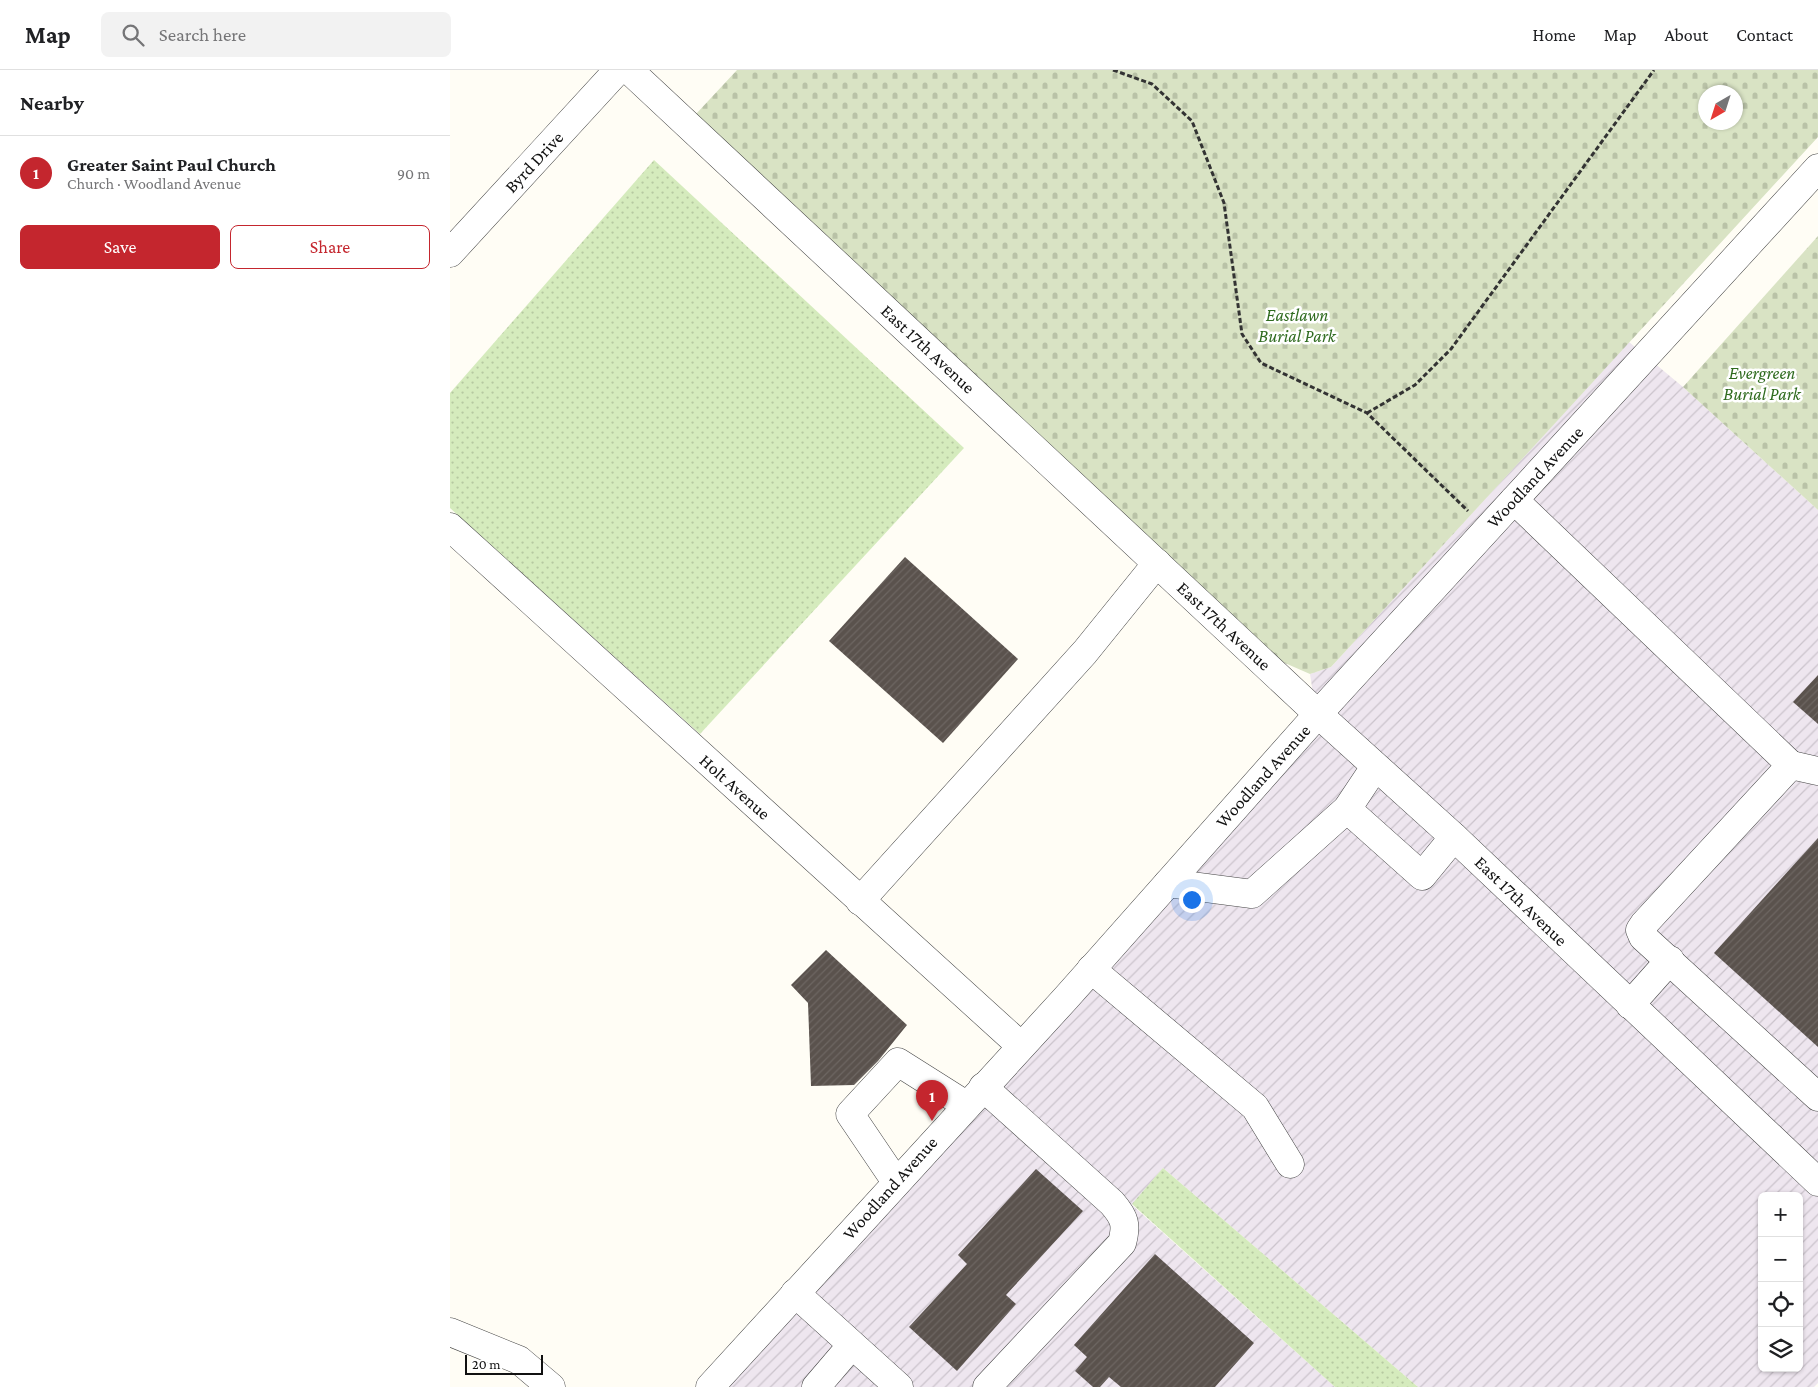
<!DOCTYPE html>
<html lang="en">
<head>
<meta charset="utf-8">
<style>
  body { margin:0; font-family:"Crimson Pro",serif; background:#f2f2f2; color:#202124 }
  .controls { position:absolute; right:15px; bottom:15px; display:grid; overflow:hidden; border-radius:8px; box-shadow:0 1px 4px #0004 }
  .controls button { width:45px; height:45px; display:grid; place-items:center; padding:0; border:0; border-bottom:1px solid #e0e0e0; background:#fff; color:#202124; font:25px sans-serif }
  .compass { position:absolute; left:1248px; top:15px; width:45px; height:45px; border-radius:50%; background:#fff; box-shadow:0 1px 4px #0004; rotate:219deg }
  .scale { position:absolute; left:15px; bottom:12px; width:78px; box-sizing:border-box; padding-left:5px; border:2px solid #111; border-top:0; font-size:14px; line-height:18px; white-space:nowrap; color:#111; -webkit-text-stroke:4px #fff; paint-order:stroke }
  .you { position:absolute; left:741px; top:829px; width:18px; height:18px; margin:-12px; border:4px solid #fff; border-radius:50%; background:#1a73e8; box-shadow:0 0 0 8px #1a73e833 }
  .badge { display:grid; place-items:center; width:32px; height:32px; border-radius:50%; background:#c4262e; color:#fff; font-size:16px; font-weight:700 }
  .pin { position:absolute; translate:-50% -41px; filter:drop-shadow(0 1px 2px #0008) }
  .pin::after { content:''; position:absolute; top:26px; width:18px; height:15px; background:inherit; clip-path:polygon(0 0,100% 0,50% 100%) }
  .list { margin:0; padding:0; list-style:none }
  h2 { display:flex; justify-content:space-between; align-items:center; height:65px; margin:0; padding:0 20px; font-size:21px }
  h2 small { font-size:16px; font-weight:400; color:#757577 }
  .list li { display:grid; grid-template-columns:32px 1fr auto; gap:15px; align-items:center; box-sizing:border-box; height:75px; padding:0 20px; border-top:1px solid #e0e0e0 }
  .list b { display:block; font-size:19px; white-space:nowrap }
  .list p { margin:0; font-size:16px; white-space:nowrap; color:#757577 }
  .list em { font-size:16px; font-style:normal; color:#757577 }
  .actions { display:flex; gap:10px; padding:15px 20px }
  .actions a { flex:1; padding:11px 0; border:1px solid #c4262e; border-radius:8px; text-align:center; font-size:18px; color:#c4262e }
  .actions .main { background:#c4262e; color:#fff }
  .icon { flex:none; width:28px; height:28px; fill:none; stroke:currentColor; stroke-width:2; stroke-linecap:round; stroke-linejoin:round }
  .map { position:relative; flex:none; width:1368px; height:1317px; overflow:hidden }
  header { display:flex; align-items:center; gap:30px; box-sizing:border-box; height:70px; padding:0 25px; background:#fff; border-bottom:1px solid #e0e0e0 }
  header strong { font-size:24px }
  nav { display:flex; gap:28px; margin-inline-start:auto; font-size:18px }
  .search { width:350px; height:45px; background:#f2f2f2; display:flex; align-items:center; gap:12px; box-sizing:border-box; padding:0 18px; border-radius:8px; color:#757577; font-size:19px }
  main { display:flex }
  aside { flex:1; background:#fff }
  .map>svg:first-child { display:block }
  .industrial { fill:url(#industrial-furrows); fill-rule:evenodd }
  .grass { fill:url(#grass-dots) }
  .cemetery { fill:url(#cemetery-stones); fill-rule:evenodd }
  .building { fill:url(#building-hatch) }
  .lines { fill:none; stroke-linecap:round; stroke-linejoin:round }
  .minor-casing { stroke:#444; stroke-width:29 }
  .path { stroke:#333; stroke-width:3; stroke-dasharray:5 2.5; stroke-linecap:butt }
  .minor { stroke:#fff; stroke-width:28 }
  .labels { text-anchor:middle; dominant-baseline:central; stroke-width:5; stroke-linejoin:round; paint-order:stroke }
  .street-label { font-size:18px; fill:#111; stroke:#fff }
  .park-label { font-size:18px; font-style:italic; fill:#2f6b1f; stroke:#fff }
</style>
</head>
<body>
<header>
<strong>Map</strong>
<div class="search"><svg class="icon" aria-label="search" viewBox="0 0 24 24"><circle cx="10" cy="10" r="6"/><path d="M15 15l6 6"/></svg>Search here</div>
<nav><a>Home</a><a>Map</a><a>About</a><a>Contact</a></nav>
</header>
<main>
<aside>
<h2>Nearby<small></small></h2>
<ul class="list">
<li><span class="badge">1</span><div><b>Greater Saint Paul Church</b><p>Church · Woodland Avenue</p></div><em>90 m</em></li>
</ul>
<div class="actions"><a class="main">Save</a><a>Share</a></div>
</aside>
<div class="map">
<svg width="1368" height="1317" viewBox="0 0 1368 1317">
  <defs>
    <pattern id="industrial-furrows" width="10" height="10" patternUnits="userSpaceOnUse" patternTransform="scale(1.25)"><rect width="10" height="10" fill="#eee6ef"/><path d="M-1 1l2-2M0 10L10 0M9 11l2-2" fill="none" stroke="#cbc4cc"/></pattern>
    <pattern id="grass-dots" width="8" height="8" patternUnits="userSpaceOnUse" patternTransform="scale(1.25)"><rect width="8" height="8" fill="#d5ebbd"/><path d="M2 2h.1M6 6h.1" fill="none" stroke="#b6c8a1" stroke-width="1.8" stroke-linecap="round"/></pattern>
    <pattern id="cemetery-stones" width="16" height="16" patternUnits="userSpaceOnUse" patternTransform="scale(1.25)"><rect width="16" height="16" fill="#d9e3c4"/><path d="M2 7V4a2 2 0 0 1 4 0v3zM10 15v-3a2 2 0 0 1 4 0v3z" fill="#b9c2a7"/></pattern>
    <pattern id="building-hatch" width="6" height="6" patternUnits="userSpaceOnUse" patternTransform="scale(1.25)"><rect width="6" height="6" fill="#5a524d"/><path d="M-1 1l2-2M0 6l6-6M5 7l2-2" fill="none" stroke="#6d6662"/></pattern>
  </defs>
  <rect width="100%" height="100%" fill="#fffdf5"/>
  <path class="industrial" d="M1179,272L1233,317L1368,440V1313L1364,1317H968L713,1098L682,1135L885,1317H259L867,649L860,604L881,597ZM1312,1126H1349V1298H1312Z"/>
  <g class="grass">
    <polygon points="204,90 514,378 250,664 0,438 0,323"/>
    <polygon points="713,1098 968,1317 885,1317 682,1134"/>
  </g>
  <g class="cemetery">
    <path d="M287,0H1368V67L881,597L860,604L828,590L246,44ZM1256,22H1286V52H1256Z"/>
    <polygon points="1368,166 1368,440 1233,317"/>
  </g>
  <g class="building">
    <polygon points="455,487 568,589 493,673 379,571"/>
    <polygon points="1368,605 1368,654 1343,632"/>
    <polygon points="1368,768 1368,977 1264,883"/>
    <polygon points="376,880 457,955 428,991 404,1015 361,1016 358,933 341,915"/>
    <polygon points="586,1099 633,1141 556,1225 566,1234 507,1301 459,1257 517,1194 508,1185"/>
    <polygon points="705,1184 804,1273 765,1317 671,1317 659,1307 650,1317 643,1317 625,1301 637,1287 624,1275"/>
  </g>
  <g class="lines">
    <defs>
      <g id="minor">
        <polyline points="179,0 868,644 1004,767 1368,1112"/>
        <polyline points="0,183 168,0"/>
        <polyline points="1064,430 1341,695 1194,854 1190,860 1193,867 1368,1027"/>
        <polyline points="0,457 571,976"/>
        <polyline points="1341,695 1368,701"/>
        <polyline points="897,739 972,806 1004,767"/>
        <polyline points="718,813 802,824 897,739 925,697"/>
        <polyline points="410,831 635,582 707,493"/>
        <polyline points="641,899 805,1037 840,1094"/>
        <polyline points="1180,935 1220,890"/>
        <path d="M533,1017L662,1133C675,1148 677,1155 672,1173L537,1317"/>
        <polyline points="446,1112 400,1044 448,992 516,1035"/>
        <polyline points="345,1223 449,1317"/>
        <polyline points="0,1262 69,1290 101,1317"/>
        <polyline points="260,1317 616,928 868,644 1368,98"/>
        <polyline points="366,1317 401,1276"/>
      </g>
    </defs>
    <use href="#minor" class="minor-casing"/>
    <g class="path">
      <polyline points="663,0 702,14 742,51 774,133 792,264 811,293 917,343 1018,441"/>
      <polyline points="917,343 965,315 1001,279 1204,0"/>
    </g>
    <use href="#minor" class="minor"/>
  </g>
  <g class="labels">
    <g class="street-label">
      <text transform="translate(84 92) rotate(-47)">Byrd Drive</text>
      <text transform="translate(478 279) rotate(43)">East 17th Avenue</text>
      <text transform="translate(1085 407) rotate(-47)">Woodland Avenue</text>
      <text transform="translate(774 556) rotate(43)">East 17th Avenue</text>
      <text transform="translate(813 706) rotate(-48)">Woodland Avenue</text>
      <text transform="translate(285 717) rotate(42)">Holt Avenue</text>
      <text transform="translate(1071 831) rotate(44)">East 17th Avenue</text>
      <text transform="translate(440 1118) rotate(-48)">Woodland Avenue</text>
    </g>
    <g class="park-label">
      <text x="847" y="245">Eastlawn<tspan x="847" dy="21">Burial Park</tspan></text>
      <text x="1312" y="303">Evergreen<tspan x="1312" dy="21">Burial Park</tspan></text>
    </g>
  </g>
</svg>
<div class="controls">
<button>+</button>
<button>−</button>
<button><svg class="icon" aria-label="locate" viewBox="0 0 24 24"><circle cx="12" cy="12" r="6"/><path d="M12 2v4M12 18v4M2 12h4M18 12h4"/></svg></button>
<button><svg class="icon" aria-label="layers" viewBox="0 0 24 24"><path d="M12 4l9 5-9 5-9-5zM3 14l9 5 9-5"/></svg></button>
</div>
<svg class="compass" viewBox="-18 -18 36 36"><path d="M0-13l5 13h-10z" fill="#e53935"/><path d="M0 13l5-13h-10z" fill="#757577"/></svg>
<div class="scale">20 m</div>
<div class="you"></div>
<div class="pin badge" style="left:482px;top:1051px">1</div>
</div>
</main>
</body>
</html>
